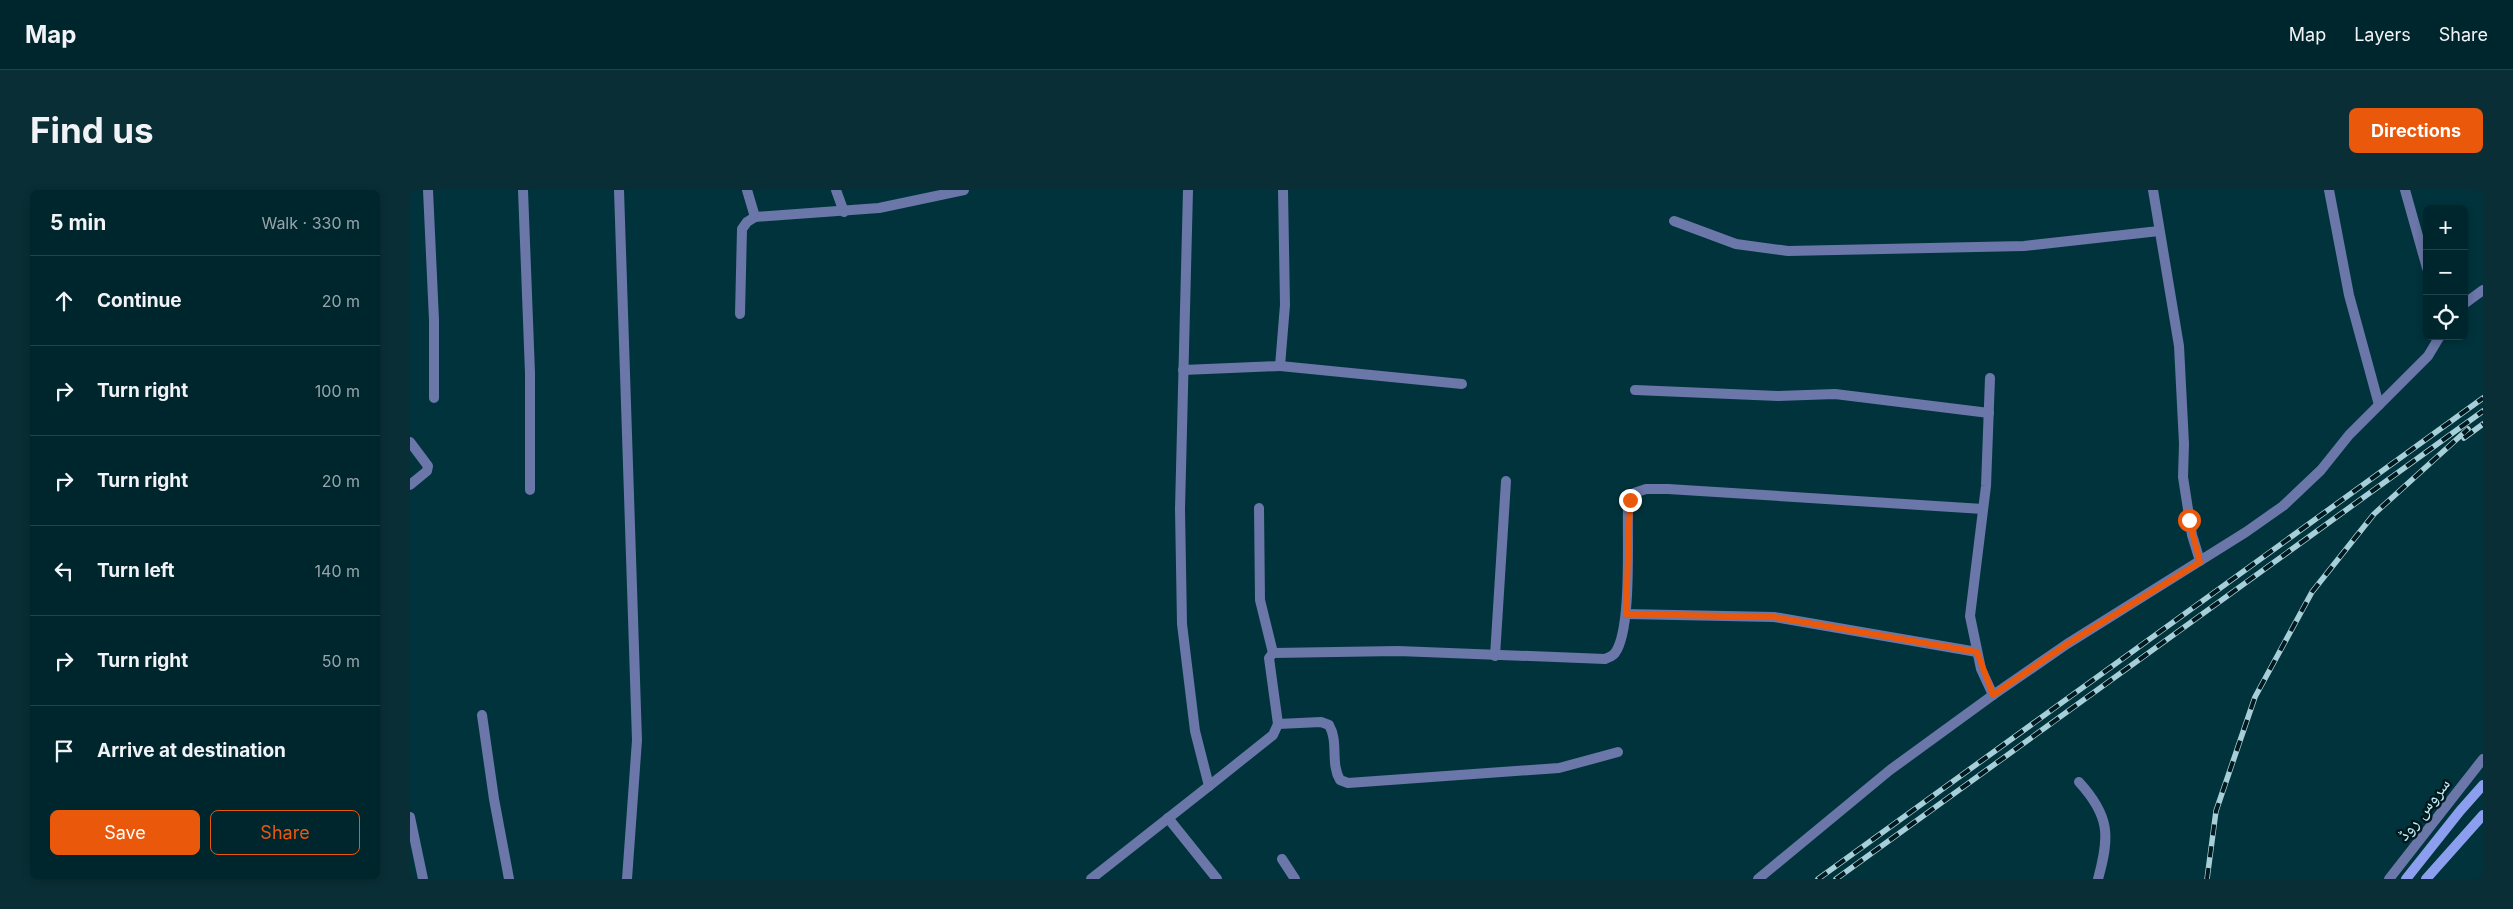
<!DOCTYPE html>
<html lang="en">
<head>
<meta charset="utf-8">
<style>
  body { margin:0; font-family:Inter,"Noto Naskh Arabic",sans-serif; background:#0a2e35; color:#f1f3f6 }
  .controls { position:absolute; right:15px; top:15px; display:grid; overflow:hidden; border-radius:8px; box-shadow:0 2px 8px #0003 }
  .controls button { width:45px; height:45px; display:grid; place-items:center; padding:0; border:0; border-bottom:1px solid #224349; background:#00262d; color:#f1f3f6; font:25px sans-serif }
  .stop { position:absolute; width:15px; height:15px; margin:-11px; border:4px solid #ea580c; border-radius:50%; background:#fff }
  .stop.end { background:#ea580c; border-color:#fff; box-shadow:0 1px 5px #0008 }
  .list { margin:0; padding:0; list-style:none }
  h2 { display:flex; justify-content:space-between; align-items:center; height:65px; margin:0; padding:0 20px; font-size:21px }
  h2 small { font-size:16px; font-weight:400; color:#95a5aa }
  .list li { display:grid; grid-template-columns:32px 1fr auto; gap:15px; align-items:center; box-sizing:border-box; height:90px; padding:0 20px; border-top:1px solid #224349 }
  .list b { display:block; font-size:19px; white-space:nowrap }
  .list em { font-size:16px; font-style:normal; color:#95a5aa }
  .actions { display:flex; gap:10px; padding:15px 20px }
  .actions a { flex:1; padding:11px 0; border:1px solid #ea580c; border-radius:8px; text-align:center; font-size:18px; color:#ea580c }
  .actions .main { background:#ea580c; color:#fff }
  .icon { flex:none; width:28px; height:28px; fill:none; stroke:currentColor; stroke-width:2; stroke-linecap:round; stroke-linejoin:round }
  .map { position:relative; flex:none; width:2073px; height:689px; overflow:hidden; border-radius:8px }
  header { display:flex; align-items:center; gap:30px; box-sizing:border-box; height:70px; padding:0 25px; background:#00262d; border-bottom:1px solid #224349 }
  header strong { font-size:24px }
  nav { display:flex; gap:28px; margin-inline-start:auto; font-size:18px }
  .intro { display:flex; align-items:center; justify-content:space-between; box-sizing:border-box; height:120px; padding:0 30px }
  h1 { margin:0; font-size:35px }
  .button { padding:12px 22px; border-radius:8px; background:#ea580c; color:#fff; font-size:18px; font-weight:700 }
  main { display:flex; gap:30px; padding:0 30px }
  aside { flex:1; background:#00262d; border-radius:8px; box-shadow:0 2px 8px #0003 }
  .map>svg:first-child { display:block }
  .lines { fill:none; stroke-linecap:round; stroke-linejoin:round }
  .street { stroke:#6a77a8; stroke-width:10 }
  .secondary { stroke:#8c9fee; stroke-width:10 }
  .rail-casing { stroke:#a6cfd9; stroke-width:5.5 }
  .rail { stroke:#00191e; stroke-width:4; stroke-dasharray:11; stroke-linecap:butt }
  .route { stroke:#ea580c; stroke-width:6 }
  .labels { text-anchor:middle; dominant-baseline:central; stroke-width:5; stroke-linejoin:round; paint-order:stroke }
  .street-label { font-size:18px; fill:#c6eef8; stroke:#00191e }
</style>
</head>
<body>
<header>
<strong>Map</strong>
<nav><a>Map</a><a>Layers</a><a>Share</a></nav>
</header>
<div class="intro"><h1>Find us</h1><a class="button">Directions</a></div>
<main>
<aside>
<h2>5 min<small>Walk · 330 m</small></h2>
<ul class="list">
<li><svg class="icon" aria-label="ahead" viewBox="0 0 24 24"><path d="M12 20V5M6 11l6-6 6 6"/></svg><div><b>Continue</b></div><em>20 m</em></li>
<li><svg class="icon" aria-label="right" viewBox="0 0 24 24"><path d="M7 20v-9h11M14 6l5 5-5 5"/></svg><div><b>Turn right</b></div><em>100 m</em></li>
<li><svg class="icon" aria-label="right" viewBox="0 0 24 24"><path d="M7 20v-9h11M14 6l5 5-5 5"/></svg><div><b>Turn right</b></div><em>20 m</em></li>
<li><svg class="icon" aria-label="left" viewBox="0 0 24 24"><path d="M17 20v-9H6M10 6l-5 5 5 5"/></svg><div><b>Turn left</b></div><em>140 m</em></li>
<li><svg class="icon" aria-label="right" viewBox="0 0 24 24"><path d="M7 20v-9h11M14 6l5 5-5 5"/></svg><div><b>Turn right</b></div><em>50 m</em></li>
<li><svg class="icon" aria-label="arrive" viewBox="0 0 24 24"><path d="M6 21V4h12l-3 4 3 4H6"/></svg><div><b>Arrive at destination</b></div></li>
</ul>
<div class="actions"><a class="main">Save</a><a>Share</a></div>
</aside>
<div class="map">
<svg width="2073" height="689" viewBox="0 0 2073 689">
  <rect width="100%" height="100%" fill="#00333c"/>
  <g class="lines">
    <g class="street">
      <polyline points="18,0 24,130 24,208"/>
      <polyline points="113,0 120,183 120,300"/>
      <polyline points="209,0 227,550 217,689"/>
      <polyline points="337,0 345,27"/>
      <polyline points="426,0 434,22"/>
      <polyline points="1743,0 1769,156 1774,254 1773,287 1782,345 1790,371"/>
      <polyline points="1919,0 1939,105 1969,215"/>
      <polyline points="1995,0 2017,78"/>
      <polyline points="1264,31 1326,54 1378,61 1614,56 1749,41"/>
      <polyline points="2054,114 2073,100"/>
      <polyline points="330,124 332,39 337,32 345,27 469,18 554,0"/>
      <polyline points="870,176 1052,194"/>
      <polyline points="773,180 870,176 875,115 873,0"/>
      <polyline points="1580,188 1576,296 1560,426 1571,479 1583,505"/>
      <polyline points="1225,200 1368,206 1425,204 1579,223"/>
      <polyline points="0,252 18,276 17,281 0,295"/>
      <polyline points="849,318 850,410 863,463"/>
      <polyline points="1216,424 1364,427 1567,462"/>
      <polyline points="1085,466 1096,291"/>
      <polyline points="72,525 84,609 99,689"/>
      <path d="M868,534L911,532L919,535C929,552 920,573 930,590L938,593L1149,578L1208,562"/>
      <path d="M1669,592C1700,626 1700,646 1688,689"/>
      <path d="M799,596L863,545L868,534L859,468L863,463L988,461L1195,469C1199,467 1202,467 1205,463C1222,440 1217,350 1218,318L1224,303L1236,299H1258L1573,319"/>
      <polyline points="0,627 13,689"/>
      <polyline points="758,628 807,689"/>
      <polyline points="872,669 885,689"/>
      <polyline points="681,689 799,596 785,541 772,434 770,319 778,0"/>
      <polyline points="1348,689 1480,580 1583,505 1657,454 1836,342 1873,316 1911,280 1939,245 2018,166 2030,146"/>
      <polyline points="1979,689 2073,569"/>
    </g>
    <g class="secondary">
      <polyline points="1996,689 2050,621 2073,595"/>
      <polyline points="2016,689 2073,625"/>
    </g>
    <defs>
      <g id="rail">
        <polyline points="2054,248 2073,234"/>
        <polyline points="1408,689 2073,208"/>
        <polyline points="1426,689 2073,221"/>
        <polyline points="1797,689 1806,621 1845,507 1902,402 1964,324 2058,239"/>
      </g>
    </defs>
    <use href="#rail" class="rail-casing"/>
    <use href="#rail" class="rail"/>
  </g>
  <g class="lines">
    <polyline class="route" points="1220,310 1216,424 1364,427 1567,462 1583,505 1657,454 1790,372 1779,330"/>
  </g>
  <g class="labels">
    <g class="street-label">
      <text transform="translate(2013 619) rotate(-52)">سروس روڈ</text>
    </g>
  </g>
</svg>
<div class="controls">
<button>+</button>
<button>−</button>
<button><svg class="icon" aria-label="locate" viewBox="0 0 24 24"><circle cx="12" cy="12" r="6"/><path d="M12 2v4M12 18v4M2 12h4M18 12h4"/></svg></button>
</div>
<div class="stop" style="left:1779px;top:330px"></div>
<div class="stop end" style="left:1220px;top:310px"></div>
</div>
</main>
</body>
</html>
